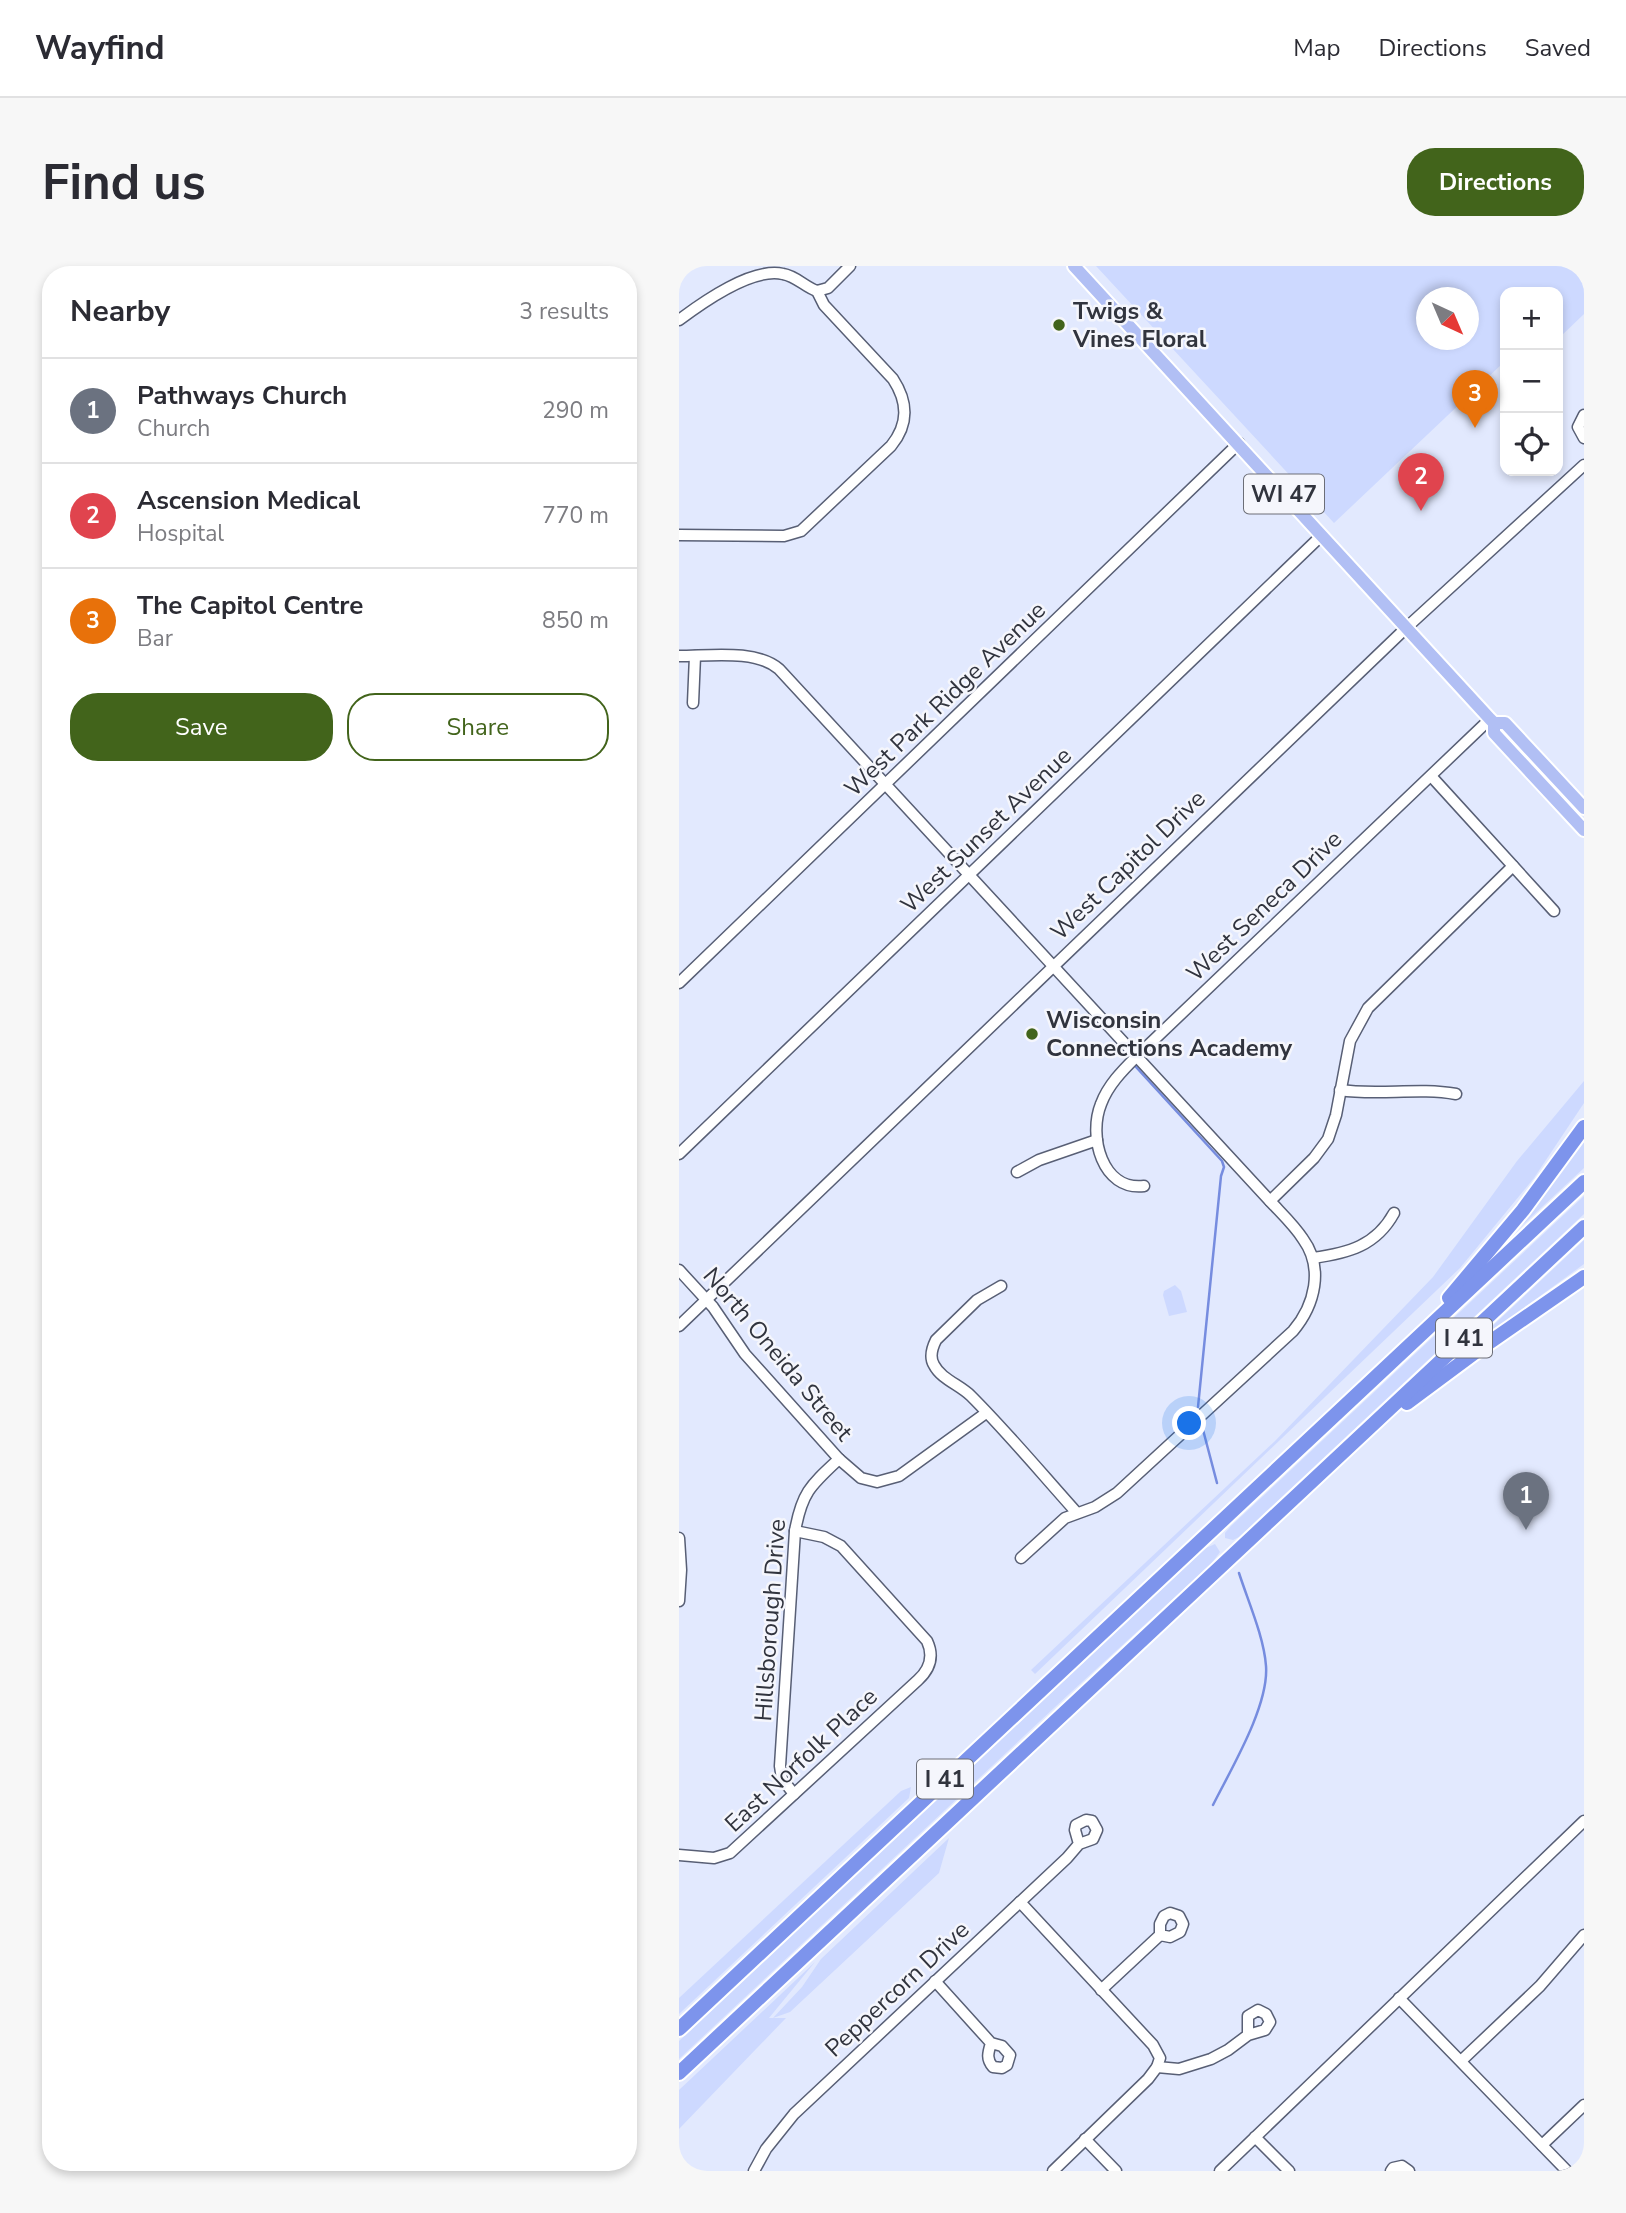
<!DOCTYPE html>
<html lang="en">
<head>
<meta charset="utf-8">
<style>
  body { margin:0; font-family:"Nunito Sans",sans-serif; background:#f7f7f7; color:#2b2b33 }
  .controls { position:absolute; right:21px; top:21px; display:grid; overflow:hidden; border-radius:14px; box-shadow:0 4px 10px #0003 }
  .controls button { width:63px; height:63px; display:grid; place-items:center; padding:0; border:0; border-bottom:2px solid #e1e1e2; background:#fff; color:#2b2b33; font:35px sans-serif }
  .compass { position:absolute; left:737px; top:21px; width:63px; height:63px; border-radius:50%; background:#fff; box-shadow:0 4px 10px #0003; rotate:136deg }
  .you { position:absolute; left:511px; top:1158px; width:24px; height:24px; margin:-18px; border:5px solid #fff; border-radius:50%; background:#1a73e8; box-shadow:0 0 0 10px #1a73e833 }
  .badge { display:grid; place-items:center; width:46px; height:46px; border-radius:50%; background:#42641b; color:#fff; font-size:23px; font-weight:700 }
  .pin { position:absolute; translate:-50% -58px; filter:drop-shadow(0 2px 4px #0008) }
  .pin::after { content:''; position:absolute; top:37px; width:24px; height:21px; background:inherit; clip-path:polygon(0 0,100% 0,50% 100%) }
  .list { margin:0; padding:0; list-style:none }
  h2 { display:flex; justify-content:space-between; align-items:center; height:91px; margin:0; padding:0 28px; font-size:30px }
  h2 small { font-size:23px; font-weight:400; color:#7c7c81 }
  .list li { display:grid; grid-template-columns:46px 1fr auto; gap:21px; align-items:center; box-sizing:border-box; height:105px; padding:0 28px; border-top:2px solid #e1e1e2 }
  .list b { display:block; font-size:26px; white-space:nowrap }
  .list p { margin:0; font-size:23px; white-space:nowrap; color:#7c7c81 }
  .list em { font-size:23px; font-style:normal; color:#7c7c81 }
  .actions { display:flex; gap:14px; padding:21px 28px }
  .actions a { flex:1; padding:16px 0; border:2px solid #42641b; border-radius:28px; text-align:center; font-size:24px; color:#42641b }
  .actions .main { background:#42641b; color:#fff }
  .icon { flex:none; width:38px; height:38px; fill:none; stroke:currentColor; stroke-width:2; stroke-linecap:round; stroke-linejoin:round }
  .map { position:relative; flex:none; width:905px; height:1905px; overflow:hidden; border-radius:28px }
  header { display:flex; align-items:center; gap:42px; box-sizing:border-box; height:98px; padding:0 35px; background:#fff; border-bottom:2px solid #e1e1e2 }
  header strong { font-size:33px }
  nav { display:flex; gap:38px; margin-inline-start:auto; font-size:24px }
  .intro { display:flex; align-items:center; justify-content:space-between; box-sizing:border-box; height:168px; padding:0 42px }
  h1 { margin:0; font-size:49px }
  .button { padding:18px 32px; border-radius:28px; background:#42641b; color:#fff; font-size:24px; font-weight:700 }
  main { display:flex; gap:42px; padding:0 42px }
  aside { flex:1; background:#fff; border-radius:28px; box-shadow:0 4px 10px #0003 }
  .map>svg:first-child { display:block }
  .green { fill:#cdd9ff; fill-rule:evenodd }
  .lines { fill:none; stroke-linecap:round; stroke-linejoin:round }
  .stream { stroke:#768cdf; stroke-width:2.5 }
  .minor-casing { stroke:#585f75; stroke-width:13 }
  .major-casing { stroke:#fff; stroke-width:16 }
  .highway-casing { stroke:#fff; stroke-width:18 }
  .minor { stroke:#fff; stroke-width:10 }
  .major { stroke:#b1bff4; stroke-width:12 }
  .highway { stroke:#7d94ec; stroke-width:14 }
  .poi-dot { fill:#42641b; stroke:#f5f6fc; stroke-width:2.5 }
  .labels { text-anchor:middle; dominant-baseline:central; stroke-width:5; stroke-linejoin:round; paint-order:stroke }
  .shield { fill:#f5f6fc; stroke:#6c6e77; stroke-width:2 }
  .shield-label { font-size:23px; font-weight:bold; fill:#31343e }
  .poi-label { font-size:24px; font-weight:bold; fill:#31343e; stroke:#f5f6fc; text-anchor:start }
  .street-label { font-size:24px; fill:#31343e; stroke:#f5f6fc }
</style>
</head>
<body>
<header>
<strong>Wayfind</strong>
<nav><a>Map</a><a>Directions</a><a>Saved</a></nav>
</header>
<div class="intro"><h1>Find us</h1><a class="button">Directions</a></div>
<main>
<aside>
<h2>Nearby<small>3 results</small></h2>
<ul class="list">
<li><span class="badge" style="background:#6b7280">1</span><div><b>Pathways Church</b><p>Church</p></div><em>290 m</em></li>
<li><span class="badge" style="background:#e0444e">2</span><div><b>Ascension Medical</b><p>Hospital</p></div><em>770 m</em></li>
<li><span class="badge" style="background:#e8710a">3</span><div><b>The Capitol Centre</b><p>Bar</p></div><em>850 m</em></li>
</ul>
<div class="actions"><a class="main">Save</a><a>Share</a></div>
</aside>
<div class="map">
<svg width="905" height="1905" viewBox="0 0 905 1905">
  <rect width="100%" height="100%" fill="#e2e9fe"/>
  <g class="green">
    <path d="M417,0H905V48L879,73V26H826V101L823,98L655,257ZM748,32H790V74H748Z"/>
    <polygon points="905,815 905,837 855,912 781,1002 356,1408 352,1404 596,1175 754,1011 838,895"/>
    <polygon points="905,869 905,902 836,966"/>
    <polygon points="905,930 905,948 560,1271 554,1274 546,1272 546,1267 552,1260"/>
    <polygon points="905,974 905,998 791,1081"/>
    <polygon points="496,1019 502,1025 508,1046 490,1050 484,1029 485,1025"/>
    <polygon points="536,1278 541,1286 532,1298 390,1428 0,1793 0,1775 527,1282"/>
    <polygon points="232,1521 230,1532 0,1748 0,1732 222,1525"/>
    <polygon points="270,1572 260,1607 111,1746 94,1752 123,1721 142,1693"/>
    <polygon points="136,1696 90,1752 107,1752 0,1863 0,1824"/>
  </g>
  <g class="lines">
    <g class="stream">
      <polyline points="457,801 543,895 545,901 542,910 519,1141"/>
      <polyline points="523,1160 538,1217"/>
      <path d="M534,1539C552,1503 590,1440 587,1400C585,1371 569,1335 560,1307"/>
    </g>
    <defs>
      <g id="minor">
        <polyline points="138,25 149,22 171,0"/>
        <path d="M0,54C24,36 73,1 104,8C117,10 126,21 138,25"/>
        <polyline points="905,149 899,161 905,172"/>
        <path d="M0,269L105,270L122,265L212,180C230,158 229,136 214,113L145,39L138,25"/>
        <path d="M0,390C30,390 77,383 100,403L591,935C602,947 615,959 624,973C645,1002 636,1039 614,1065L438,1227L416,1241L386,1252L342,1292"/>
        <polyline points="14,437 16,390"/>
        <polyline points="752,510 875,645"/>
        <polyline points="0,717 560,177"/>
        <path d="M661,824C699,830 739,821 777,828"/>
        <polyline points="0,888 642,270"/>
        <polyline points="338,906 360,894 418,874"/>
        <path d="M465,920C423,925 409,870 422,838C429,819 443,805 458,790L811,453"/>
        <polyline points="591,935 635,892 649,873 657,849 671,775 689,742 834,600"/>
        <path d="M634,992C669,987 697,980 715,947"/>
        <polyline points="0,1004 34,1041 66,1088 160,1193 182,1212 198,1216 220,1210 307,1147"/>
        <path d="M322,1020L298,1034L257,1074C253,1082 250,1091 255,1099C262,1113 281,1119 292,1130C329,1167 363,1208 398,1247"/>
        <polyline points="0,1060 727,362 905,199"/>
        <polyline points="0,1272 2,1304 0,1335"/>
        <path d="M115,1528L103,1513L101,1500L116,1265C123,1226 132,1219 160,1193"/>
        <path d="M0,1589L35,1592L51,1587L239,1414C251,1403 255,1390 248,1375L162,1280L145,1271L116,1265"/>
        <polyline points="341,1636 474,1779 481,1792 478,1801 469,1813 374,1905"/>
        <path d="M256,1715L312,1777C309,1787 307,1793 314,1801L323,1802L328,1799L331,1789L323,1780L312,1777"/>
        <polyline points="422,1724 481,1669 491,1671 501,1666 504,1658 500,1650 491,1647 485,1650 481,1658 481,1669"/>
        <polyline points="720,1732 888,1905"/>
        <polyline points="782,1795 861,1720 905,1669"/>
        <polyline points="478,1801 500,1803 532,1793 549,1784 569,1769 586,1764 591,1756 587,1748 579,1744 569,1750 569,1769"/>
        <polyline points="576,1871 610,1905"/>
        <polyline points="406,1873 437,1905"/>
        <polyline points="863,1879 905,1839"/>
        <polyline points="75,1905 87,1883 115,1848 388,1592 400,1578 414,1573 418,1564 413,1555 407,1554 397,1559 396,1564 400,1578"/>
        <polyline points="541,1905 905,1555"/>
        <polyline points="712,1905 714,1902 723,1900 730,1905"/>
      </g>
      <g id="major">
        <polyline points="395,0 811,453 815,457 815,467 905,564"/>
        <polyline points="815,457 826,457 905,542"/>
      </g>
      <g id="highway">
        <polyline points="770,1032 844,944 905,861"/>
        <polyline points="728,1137 798,1085 905,1011"/>
        <polyline points="0,1763 905,916"/>
        <polyline points="0,1807 905,961"/>
      </g>
    </defs>
    <use href="#minor" class="minor-casing"/>
    <use href="#major" class="major-casing"/>
    <use href="#highway" class="highway-casing"/>
    <use href="#minor" class="minor"/>
    <use href="#major" class="major"/>
    <use href="#highway" class="highway"/>
  </g>
  <g class="poi-dot">
    <circle cx="380" cy="59" r="7"/>
    <circle cx="353" cy="768" r="7"/>
  </g>
  <g class="labels">
    <g class="shield">
      <rect x="565" y="208.5" width="80" height="39" rx="5"/>
      <rect x="757" y="1052.5" width="56" height="39" rx="5"/>
      <rect x="238" y="1493.5" width="56" height="39" rx="5"/>
    </g>
    <g class="shield-label">
      <text x="605" y="228">WI 47</text>
      <text x="785" y="1072">I 41</text>
      <text x="266" y="1513">I 41</text>
    </g>
    <g class="poi-label">
      <text x="394" y="45">Twigs &amp;<tspan x="394" dy="28">Vines Floral</tspan></text>
      <text x="367" y="754">Wisconsin<tspan x="367" dy="28">Connections Academy</tspan></text>
    </g>
    <g class="street-label">
      <text transform="translate(266 433) rotate(-44)">West Park Ridge Avenue</text>
      <text transform="translate(307 564) rotate(-44)">West Sunset Avenue</text>
      <text transform="translate(449 599) rotate(-44)">West Capitol Drive</text>
      <text transform="translate(585 640) rotate(-44)">West Seneca Drive</text>
      <text transform="translate(99 1088) rotate(50)">North Oneida Street</text>
      <text transform="translate(91 1354) rotate(-86)">Hillsborough Drive</text>
      <text transform="translate(122 1494) rotate(-43)">East Norfolk Place</text>
      <text transform="translate(218 1723) rotate(-43)">Peppercorn Drive</text>
    </g>
  </g>
</svg>
<div class="controls">
<button>+</button>
<button>−</button>
<button><svg class="icon" aria-label="locate" viewBox="0 0 24 24"><circle cx="12" cy="12" r="6"/><path d="M12 2v4M12 18v4M2 12h4M18 12h4"/></svg></button>
</div>
<svg class="compass" viewBox="-18 -18 36 36"><path d="M0-13l5 13h-10z" fill="#e53935"/><path d="M0 13l5-13h-10z" fill="#7c7c81"/></svg>
<div class="you"></div>
<div class="pin badge" style="left:847px;top:1264px;background:#6b7280">1</div>
<div class="pin badge" style="left:742px;top:245px;background:#e0444e">2</div>
<div class="pin badge" style="left:796px;top:162px;background:#e8710a">3</div>
</div>
</main>
</body>
</html>
